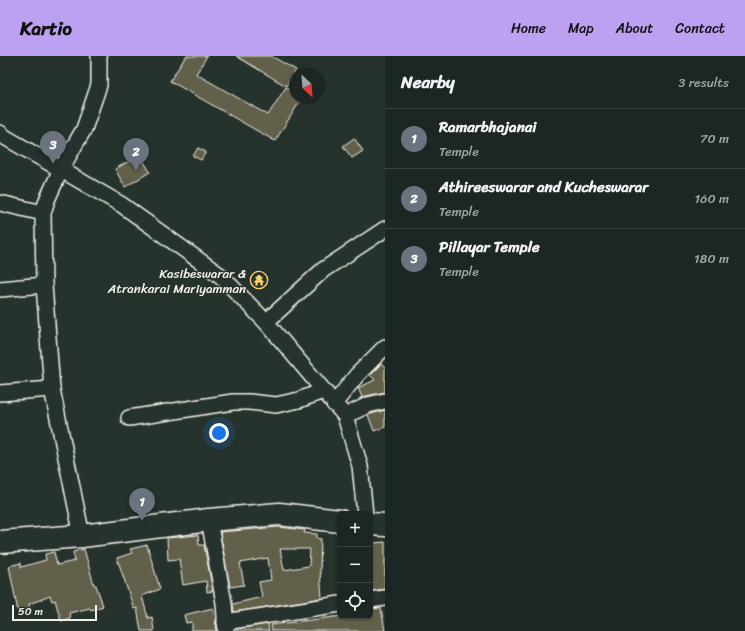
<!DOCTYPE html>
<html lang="en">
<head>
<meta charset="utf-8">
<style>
  body { margin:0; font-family:Sriracha,sans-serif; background:#29322f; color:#f1f3f6 }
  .controls { position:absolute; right:12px; bottom:12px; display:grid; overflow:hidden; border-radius:6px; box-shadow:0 1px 3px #0004 }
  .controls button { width:36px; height:36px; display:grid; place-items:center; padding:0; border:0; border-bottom:1px solid #3a4340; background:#1c2622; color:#f1f3f6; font:20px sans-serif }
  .compass { position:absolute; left:289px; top:12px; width:36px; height:36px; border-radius:50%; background:#1c2622; box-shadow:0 1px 3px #0004; rotate:154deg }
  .scale { position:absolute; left:12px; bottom:10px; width:85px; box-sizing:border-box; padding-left:4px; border:2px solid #f4f1e8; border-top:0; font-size:11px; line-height:14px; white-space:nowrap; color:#f4f1e8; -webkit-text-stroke:3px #26332d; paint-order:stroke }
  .you { position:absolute; left:219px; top:377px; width:14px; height:14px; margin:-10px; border:3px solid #fff; border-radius:50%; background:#1a73e8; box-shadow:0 0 0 6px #1a73e833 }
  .badge { display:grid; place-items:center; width:26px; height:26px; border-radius:50%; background:#bca0f2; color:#fff; font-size:13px; font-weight:700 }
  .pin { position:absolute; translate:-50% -33px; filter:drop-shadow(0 1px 2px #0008) }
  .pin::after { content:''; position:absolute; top:21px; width:14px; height:12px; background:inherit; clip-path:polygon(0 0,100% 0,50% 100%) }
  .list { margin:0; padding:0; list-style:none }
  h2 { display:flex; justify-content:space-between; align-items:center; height:52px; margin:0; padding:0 16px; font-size:17px }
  h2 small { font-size:13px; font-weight:400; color:#a0a5a5 }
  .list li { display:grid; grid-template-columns:26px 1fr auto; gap:12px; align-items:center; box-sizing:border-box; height:60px; padding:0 16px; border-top:1px solid #3a4340 }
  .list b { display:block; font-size:15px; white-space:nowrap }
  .list p { margin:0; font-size:13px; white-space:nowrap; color:#a0a5a5 }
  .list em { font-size:13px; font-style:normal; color:#a0a5a5 }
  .icon { flex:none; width:22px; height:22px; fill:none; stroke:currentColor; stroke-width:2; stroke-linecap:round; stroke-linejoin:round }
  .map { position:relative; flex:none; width:385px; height:575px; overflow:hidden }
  header { display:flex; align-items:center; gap:24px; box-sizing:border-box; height:56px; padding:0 20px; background:#bca0f2; color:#111 }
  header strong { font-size:19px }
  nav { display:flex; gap:22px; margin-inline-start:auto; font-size:14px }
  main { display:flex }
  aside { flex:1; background:#1c2622 }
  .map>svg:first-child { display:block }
  .building { fill:#62604c; stroke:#f4f1e8; fill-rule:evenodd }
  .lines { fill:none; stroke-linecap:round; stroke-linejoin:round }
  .minor-casing { stroke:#f4f1e8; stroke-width:18 }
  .highway-casing { stroke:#f4f1e8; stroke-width:25 }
  .minor { stroke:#26332d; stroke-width:15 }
  .highway { stroke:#26332d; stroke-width:22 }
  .labels { text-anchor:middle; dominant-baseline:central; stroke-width:3; stroke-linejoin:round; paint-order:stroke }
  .poi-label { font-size:13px; fill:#f4f1e8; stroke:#26332d; text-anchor:end }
</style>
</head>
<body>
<header>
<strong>Kartio</strong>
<nav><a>Home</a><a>Map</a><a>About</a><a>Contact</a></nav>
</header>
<main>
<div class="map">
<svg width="385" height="575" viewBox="0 0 385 575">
  <rect width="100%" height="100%" fill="#26332d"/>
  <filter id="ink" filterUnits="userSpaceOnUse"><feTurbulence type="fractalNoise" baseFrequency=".025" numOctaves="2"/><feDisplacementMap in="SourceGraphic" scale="8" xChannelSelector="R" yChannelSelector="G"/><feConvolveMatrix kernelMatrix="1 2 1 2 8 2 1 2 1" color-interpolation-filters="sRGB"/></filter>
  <g filter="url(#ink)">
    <g class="building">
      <polygon points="186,0 207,0 196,18 268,59 286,31 295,37 295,42 302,42 275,85 170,25"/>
      <polygon points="236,0 271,0 296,14 286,30"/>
      <polygon points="354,82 363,95 352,102 343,90"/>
      <polygon points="198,92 206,96 201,104 193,100"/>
      <polygon points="140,99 150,116 125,131 115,113"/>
      <polygon points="381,308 385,312 385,336 366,340 359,343 362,341 358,332 375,324 370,319"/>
      <polygon points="385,354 385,371 374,375 368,359"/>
      <path d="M279,471L305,474L304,477L317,478V482L321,483L320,515L322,542L234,556L233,548L262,541L259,526L271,524L268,502L240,507L244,529L230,531L220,476ZM280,493H310L309,510L284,514Z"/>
      <polygon points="198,479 199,489 204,489 213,535 207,536 206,525 183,529 179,503 168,504 167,482"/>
      <polygon points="385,486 385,533 370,535 370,500 372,500 371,487"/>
      <polygon points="147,489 160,533 142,540 148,562 152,561 154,575 141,575 137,552 134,553 117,502 132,497 130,493"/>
      <polygon points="84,493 94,529 96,529 103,550 91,554 90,552 69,557 70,562 61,565 55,544 52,545 50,540 29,548 30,553 18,556 9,510 21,507 21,511 46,504 45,498 54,496 57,509 75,505 73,496"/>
      <polygon points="213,552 217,575 192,575 192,566 186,567 184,559"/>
      <polygon points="381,552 385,575 272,575 271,569 342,560 370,560 370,553"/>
      <polygon points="268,568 269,575 237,575 236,573"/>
    </g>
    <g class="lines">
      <defs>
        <g id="minor">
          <polyline points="0,77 3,80 122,149 221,220 266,266 345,360 360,410 365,458"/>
          <polyline points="0,147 43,157"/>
          <polyline points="0,233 44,229"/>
          <polyline points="266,266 323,214 385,173"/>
          <polyline points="0,337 52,333"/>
          <polyline points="334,348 357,319 385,291"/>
          <polyline points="345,360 368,349 385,345"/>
          <polyline points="129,362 233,346 249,346 276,349 299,344 323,335"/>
          <polyline points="209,464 224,547 226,575"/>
          <polyline points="82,480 52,333 44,229 43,157 47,144 61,113 84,73 99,29 99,0"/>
          <polyline points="370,544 385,542"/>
          <polyline points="225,566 340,548"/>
        </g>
        <g id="highway">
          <polyline points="370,468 385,469"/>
          <polyline points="0,486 82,480 209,464 279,458 340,465"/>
        </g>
      </defs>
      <use href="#minor" class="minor-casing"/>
      <use href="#highway" class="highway-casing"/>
      <use href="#minor" class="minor"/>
      <use href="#highway" class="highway"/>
    </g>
  </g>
  <defs>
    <symbol id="temple-ring" viewBox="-11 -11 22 22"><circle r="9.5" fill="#26332d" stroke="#ffd166" stroke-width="1.5"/><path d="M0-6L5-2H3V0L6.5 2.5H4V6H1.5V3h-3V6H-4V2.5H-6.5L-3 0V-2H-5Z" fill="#ffd166"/></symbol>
  </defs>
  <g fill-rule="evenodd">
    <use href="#temple-ring" x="249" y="214" width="20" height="20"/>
  </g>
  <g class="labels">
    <g class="poi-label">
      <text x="246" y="217">Kasibeswarar &amp;<tspan x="246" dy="15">Atrankarai Mariyamman</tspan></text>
    </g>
  </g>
</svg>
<div class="controls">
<button>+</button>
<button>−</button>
<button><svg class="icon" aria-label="locate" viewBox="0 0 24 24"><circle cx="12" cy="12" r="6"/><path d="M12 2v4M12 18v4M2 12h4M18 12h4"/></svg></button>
</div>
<svg class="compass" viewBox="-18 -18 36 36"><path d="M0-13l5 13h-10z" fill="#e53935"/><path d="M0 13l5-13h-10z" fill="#a0a5a5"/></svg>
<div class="scale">50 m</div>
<div class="you"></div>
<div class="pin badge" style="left:142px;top:465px;background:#6b7280">1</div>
<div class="pin badge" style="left:136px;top:115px;background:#6b7280">2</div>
<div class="pin badge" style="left:53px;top:108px;background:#6b7280">3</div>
</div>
<aside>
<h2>Nearby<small>3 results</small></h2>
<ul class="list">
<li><span class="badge" style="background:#6b7280">1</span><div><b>Ramarbhajanai</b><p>Temple</p></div><em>70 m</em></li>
<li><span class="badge" style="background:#6b7280">2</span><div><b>Athireeswarar and Kucheswarar</b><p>Temple</p></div><em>160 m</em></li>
<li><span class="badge" style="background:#6b7280">3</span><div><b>Pillayar Temple</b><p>Temple</p></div><em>180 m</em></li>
</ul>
</aside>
</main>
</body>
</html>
